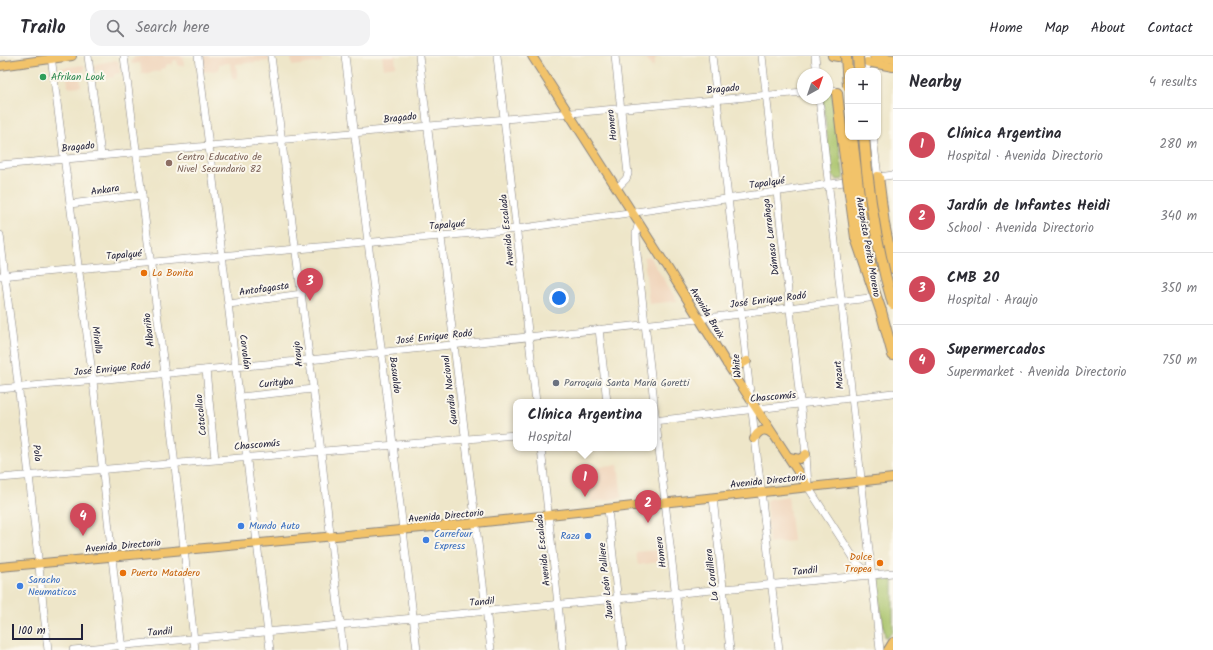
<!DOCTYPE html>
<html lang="en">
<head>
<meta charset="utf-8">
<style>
  body { margin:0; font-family:Kalam,sans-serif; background:#f2f2f3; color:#2b2b33 }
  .controls { position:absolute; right:12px; top:12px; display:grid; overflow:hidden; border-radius:8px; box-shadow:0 1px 3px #0004 }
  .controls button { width:36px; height:36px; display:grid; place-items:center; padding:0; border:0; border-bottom:1px solid #e1e1e2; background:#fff; color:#2b2b33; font:20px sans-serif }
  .compass { position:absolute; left:797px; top:12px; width:36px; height:36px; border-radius:50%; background:#fff; box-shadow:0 1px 3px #0004; rotate:40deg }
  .scale { position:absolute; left:12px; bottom:10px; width:71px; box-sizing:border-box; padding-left:4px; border:2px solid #22223b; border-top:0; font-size:11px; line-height:14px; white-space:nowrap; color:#22223b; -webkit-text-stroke:3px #fbf7ec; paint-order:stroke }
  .you { position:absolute; left:559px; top:242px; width:14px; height:14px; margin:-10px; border:3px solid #fff; border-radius:50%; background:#1a73e8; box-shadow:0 0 0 6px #1a73e833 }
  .badge { display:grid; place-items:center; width:26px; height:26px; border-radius:50%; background:#d1495b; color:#fff; font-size:13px; font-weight:700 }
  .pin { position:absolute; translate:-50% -33px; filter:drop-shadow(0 1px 2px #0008) }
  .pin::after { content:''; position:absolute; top:21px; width:14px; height:12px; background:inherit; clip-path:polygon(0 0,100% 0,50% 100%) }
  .popup { position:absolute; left:513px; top:343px; width:144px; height:52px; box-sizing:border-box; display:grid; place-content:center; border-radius:8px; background:#fff; filter:drop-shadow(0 1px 3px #0005); font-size:13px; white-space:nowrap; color:#7c7c81 }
  .popup b { font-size:15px; color:#2b2b33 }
  .popup::after { content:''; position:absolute; left:50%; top:100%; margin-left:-8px; border:8px solid transparent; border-top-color:#fff }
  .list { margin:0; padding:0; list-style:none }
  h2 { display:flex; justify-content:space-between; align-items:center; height:52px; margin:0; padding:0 16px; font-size:17px }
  h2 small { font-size:13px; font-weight:400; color:#7c7c81 }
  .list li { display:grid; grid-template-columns:26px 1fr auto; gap:12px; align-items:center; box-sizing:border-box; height:72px; padding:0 16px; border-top:1px solid #e1e1e2 }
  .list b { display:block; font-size:15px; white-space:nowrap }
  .list p { margin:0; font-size:13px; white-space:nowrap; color:#7c7c81 }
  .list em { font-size:13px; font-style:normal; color:#7c7c81 }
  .icon { flex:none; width:22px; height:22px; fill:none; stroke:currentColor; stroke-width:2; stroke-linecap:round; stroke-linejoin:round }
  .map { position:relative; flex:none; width:893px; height:594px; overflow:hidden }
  header { display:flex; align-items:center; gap:24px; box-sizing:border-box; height:56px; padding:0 20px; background:#fff; border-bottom:1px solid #e1e1e2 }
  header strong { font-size:19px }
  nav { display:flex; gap:22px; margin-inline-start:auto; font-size:14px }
  .search { width:280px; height:36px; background:#f2f2f3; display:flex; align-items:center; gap:10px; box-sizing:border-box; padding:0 14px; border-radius:12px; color:#7c7c81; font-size:15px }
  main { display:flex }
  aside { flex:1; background:#fff }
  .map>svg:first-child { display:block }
  .built { fill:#f0d5bc }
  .green { fill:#a7c268; stroke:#647252 }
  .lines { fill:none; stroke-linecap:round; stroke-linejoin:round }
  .minor-casing { stroke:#888482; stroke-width:8 }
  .major-casing { stroke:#888482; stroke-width:10 }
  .highway-casing { stroke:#888482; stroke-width:12 }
  .minor { stroke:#fff; stroke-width:7 }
  .major { stroke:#f2c36a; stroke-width:8 }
  .highway { stroke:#f2c36a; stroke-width:10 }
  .highway-bridge-casing { stroke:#888482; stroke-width:12; stroke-linecap:butt }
  .highway-bridge { stroke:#f2c36a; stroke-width:10 }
  .leisure-dot { fill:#2e9e5b; stroke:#fbf7ec; stroke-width:1.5 }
  .education-dot { fill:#8d6e63; stroke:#fbf7ec; stroke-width:1.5 }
  .food-dot { fill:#e8710a; stroke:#fbf7ec; stroke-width:1.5 }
  .worship-dot { fill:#6b7280; stroke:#fbf7ec; stroke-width:1.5 }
  .shop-dot { fill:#3f7fe0; stroke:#fbf7ec; stroke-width:1.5 }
  .labels { text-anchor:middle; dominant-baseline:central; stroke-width:4; stroke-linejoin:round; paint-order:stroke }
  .leisure-label { font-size:10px; fill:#27864d; stroke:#fbf7ec; text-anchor:start }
  .street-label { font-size:10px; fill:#22223b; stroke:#fbf7ec }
  .education-label { font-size:10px; fill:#785e54; stroke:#fbf7ec; text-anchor:start }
  .food-label { font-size:10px; fill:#c56008; stroke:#fbf7ec; text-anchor:start }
  .worship-label { font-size:10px; fill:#5b616d; stroke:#fbf7ec; text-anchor:start }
  .shop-label { font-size:10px; fill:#366cbe; stroke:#fbf7ec; text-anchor:start }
</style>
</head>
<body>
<header>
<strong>Trailo</strong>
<div class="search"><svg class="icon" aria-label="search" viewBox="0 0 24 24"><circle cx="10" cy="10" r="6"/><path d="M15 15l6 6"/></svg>Search here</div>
<nav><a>Home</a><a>Map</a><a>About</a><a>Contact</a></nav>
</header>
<main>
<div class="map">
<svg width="893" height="594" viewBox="0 0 893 594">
  <rect width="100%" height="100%" fill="#fbf7ec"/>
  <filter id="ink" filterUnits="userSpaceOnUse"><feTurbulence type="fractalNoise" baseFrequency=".025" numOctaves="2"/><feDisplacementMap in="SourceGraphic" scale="8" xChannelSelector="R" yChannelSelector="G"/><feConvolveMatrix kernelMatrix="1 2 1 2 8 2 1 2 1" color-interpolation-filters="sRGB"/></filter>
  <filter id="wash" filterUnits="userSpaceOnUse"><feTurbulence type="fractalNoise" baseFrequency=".012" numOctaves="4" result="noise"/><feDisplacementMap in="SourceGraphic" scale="16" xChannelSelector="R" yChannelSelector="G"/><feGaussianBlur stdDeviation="0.9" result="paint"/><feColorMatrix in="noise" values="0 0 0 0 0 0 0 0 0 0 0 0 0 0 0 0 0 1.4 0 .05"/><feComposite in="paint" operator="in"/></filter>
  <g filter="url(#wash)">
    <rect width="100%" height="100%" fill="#eee6c9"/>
    <g class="built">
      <polygon points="142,0 188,0 183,1 184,9 178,10 177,4 172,5 172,8 166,8 166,12 160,13 160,15 142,18 140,7 132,8 131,5 134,2"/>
      <polygon points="201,0 269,0 269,5 236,8 238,22 232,23 230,7 219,8 219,14 203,16"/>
      <polygon points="291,0 321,0 322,6 292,10"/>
      <polygon points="382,0 398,0 395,1 396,10 384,12"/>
      <polygon points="643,0 656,0 653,12"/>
      <polygon points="116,4 119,6 120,17 114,18 114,21 102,22 101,14 94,15 94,11 96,8"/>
      <polygon points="83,9 85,10 85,15 79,16 81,30 68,31 67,18 56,18 61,12"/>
      <polygon points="649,200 670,233 677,245 649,248 644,201"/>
      <polygon points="618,408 622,442 591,446 587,413"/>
      <polygon points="788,440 793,485 769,488 766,445 769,443"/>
      <polygon points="650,457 652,470 646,471 644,458"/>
      <polygon points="665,493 666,505 638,509 636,496"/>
    </g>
    <g class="green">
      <polygon points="832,36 844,123 837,124 831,119 823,42 827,42 827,37"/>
      <polygon points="893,522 893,575 888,581 885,581 877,527 880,523"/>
    </g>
  </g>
  <g filter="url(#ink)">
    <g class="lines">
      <defs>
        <g id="minor">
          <polyline points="51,0 93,325 122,594"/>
          <polyline points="88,0 101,99"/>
          <polyline points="124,0 165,318 195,594"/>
          <polyline points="198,0 270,594"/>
          <polyline points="271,0 319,378 343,594"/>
          <polyline points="345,0 393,388 417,594"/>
          <polyline points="419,0 491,594"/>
          <polyline points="497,0 536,346"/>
          <polyline points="615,0 628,118 626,123 617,132"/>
          <polyline points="712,0 779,594"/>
          <polyline points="762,0 806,398 808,431 857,507 871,519"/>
          <polyline points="815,0 817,18"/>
          <polyline points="866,0 867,15"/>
          <polyline points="827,34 834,34 837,37"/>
          <polyline points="819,42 880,594"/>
          <polyline points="873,81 878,121"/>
          <polyline points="0,109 803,36"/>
          <polyline points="70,148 142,139"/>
          <polyline points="639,166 636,177 637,198 654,346"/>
          <polyline points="0,179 29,419 48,594"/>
          <polyline points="0,220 517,173 893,119"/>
          <polyline points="229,248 302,238"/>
          <polyline points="599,273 607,346"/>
          <polyline points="206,314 215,403"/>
          <polyline points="0,333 309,304 699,263 869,242"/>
          <polyline points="240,341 313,333"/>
          <polyline points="654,349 682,594"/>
          <polyline points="654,365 893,337"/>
          <polyline points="541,392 563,594"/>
          <polyline points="0,422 516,379"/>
          <polyline points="713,442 730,594"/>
          <polyline points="608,453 623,594"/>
          <polyline points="73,594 893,517"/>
        </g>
        <g id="major">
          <polyline points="532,0 669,214 727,308 808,431"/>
          <polyline points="832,0 838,1"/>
          <polyline points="874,0 893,3"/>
          <polyline points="867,6 893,11"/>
          <polyline points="0,10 72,0"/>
          <polyline points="727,308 736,311 747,305"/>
          <path d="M754,383C758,375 765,371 772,378"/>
          <polyline points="789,401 800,403 806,398"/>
          <polyline points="0,511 476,467 893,422"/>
          <polyline points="888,594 893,586"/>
        </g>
        <g id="highway">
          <polyline points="837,37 842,79"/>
          <polyline points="878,121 884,168 893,212"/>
          <polyline points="881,255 893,299"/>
        </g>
      </defs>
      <use href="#minor" class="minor-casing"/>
      <use href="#major" class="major-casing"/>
      <use href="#highway" class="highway-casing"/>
      <use href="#minor" class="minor"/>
      <use href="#major" class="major"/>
      <use href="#highway" class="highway"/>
      <defs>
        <g id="highway-bridge">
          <polyline points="846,0 848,30"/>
          <polyline points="858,0 859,15"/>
          <polyline points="842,79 856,182 881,255"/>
          <polyline points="852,81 863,172 872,216"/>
          <path d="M864,81C868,137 877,194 893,248"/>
        </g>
      </defs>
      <use href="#highway-bridge" class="highway-bridge-casing"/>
      <use href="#highway-bridge" class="highway-bridge"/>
    </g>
  </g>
  <circle class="leisure-dot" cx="43" cy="21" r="4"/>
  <circle class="education-dot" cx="169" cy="107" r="4"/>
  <g class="food-dot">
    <circle cx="144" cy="217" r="4"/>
    <circle cx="880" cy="507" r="4"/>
    <circle cx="123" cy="517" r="4"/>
  </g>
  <circle class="worship-dot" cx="556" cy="327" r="4"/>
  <g class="shop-dot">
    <circle cx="241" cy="470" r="4"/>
    <circle cx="588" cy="480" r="4"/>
    <circle cx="426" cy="484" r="4"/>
    <circle cx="20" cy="530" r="4"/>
  </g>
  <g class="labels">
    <g class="leisure-label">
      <text x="51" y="21">Afrikan Look</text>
    </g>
    <g class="street-label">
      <text transform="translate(723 33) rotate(-5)">Bragado</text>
      <text transform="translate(400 62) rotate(-6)">Bragado</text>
      <text transform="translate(612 69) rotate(-96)">Homero</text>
      <text transform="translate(78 91) rotate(-6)">Bragado</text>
      <text transform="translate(767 127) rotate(-8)">Tapalqué</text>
      <text transform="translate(105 134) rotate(-8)">Ankara</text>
      <text transform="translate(447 169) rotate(-5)">Tapalqué</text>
      <text transform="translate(507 174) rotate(-96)">Avenida Escalada</text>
      <text transform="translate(771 181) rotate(-97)">Dámaso Larrañaga</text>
      <text transform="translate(868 191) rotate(80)">Autopista Perito Moreno</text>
      <text transform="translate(124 199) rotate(-5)">Tapalqué</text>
      <text transform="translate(264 233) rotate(-8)">Antofagasta</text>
      <text transform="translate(768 244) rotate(-7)">José Enrique Rodó</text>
      <text transform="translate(707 257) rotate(59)">Avenida Bruix</text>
      <text transform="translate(149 274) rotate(-97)">Albariño</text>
      <text transform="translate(434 281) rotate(-6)">José Enrique Rodó</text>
      <text transform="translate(97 284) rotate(83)">Miralla</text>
      <text transform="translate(245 296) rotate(83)">Corvalán</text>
      <text transform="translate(298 298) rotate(-97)">Araujo</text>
      <text transform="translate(737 310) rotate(-95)">White</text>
      <text transform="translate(112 313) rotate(-5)">José Enrique Rodó</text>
      <text transform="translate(395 319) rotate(83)">Basualdo</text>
      <text transform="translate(839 319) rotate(-96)">Mozart</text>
      <text transform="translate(276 327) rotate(-6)">Curityba</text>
      <text transform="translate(450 334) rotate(-97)">Guardia Nacional</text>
      <text transform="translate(773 341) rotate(-5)">Chascomús</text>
      <text transform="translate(201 359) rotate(-96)">Cotocollao</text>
      <text transform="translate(257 389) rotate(-5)">Chascomús</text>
      <text transform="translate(37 397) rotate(83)">Pola</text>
      <text transform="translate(768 425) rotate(-6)">Avenida Directorio</text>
      <text transform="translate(446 460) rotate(-5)">Avenida Directorio</text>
      <text transform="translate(123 490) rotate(-5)">Avenida Directorio</text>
      <text transform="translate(543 494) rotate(-96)">Avenida Escalada</text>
      <text transform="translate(661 496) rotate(-97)">Homero</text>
      <text transform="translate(805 515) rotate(-6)">Tandil</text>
      <text transform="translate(712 519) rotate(-97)">La Cordillera</text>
      <text transform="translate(606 525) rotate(-96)">Juan León Palliere</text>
      <text transform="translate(482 546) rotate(-5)">Tandil</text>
      <text transform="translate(160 576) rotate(-5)">Tandil</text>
    </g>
    <g class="education-label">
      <text x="177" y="101">Centro Educativo de<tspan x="177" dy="12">Nivel Secundario 82</tspan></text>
    </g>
    <g class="food-label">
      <text x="152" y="217">La Bonita</text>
      <text x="872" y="501" text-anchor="end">Dolce<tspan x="872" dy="12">Tropea</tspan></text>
      <text x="131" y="517">Puerto Matadero</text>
    </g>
    <g class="worship-label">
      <text x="564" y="327">Parroquia Santa María Goretti</text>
    </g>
    <g class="shop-label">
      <text x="249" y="470">Mundo Auto</text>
      <text x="434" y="478">Carrefour<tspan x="434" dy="12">Express</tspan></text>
      <text x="580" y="480" text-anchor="end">Raza</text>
      <text x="28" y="524">Saracho<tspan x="28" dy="12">Neumaticos</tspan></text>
    </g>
  </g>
</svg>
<div class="controls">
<button>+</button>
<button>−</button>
</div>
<svg class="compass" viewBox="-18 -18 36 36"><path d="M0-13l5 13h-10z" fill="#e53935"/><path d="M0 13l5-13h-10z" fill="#7c7c81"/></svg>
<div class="scale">100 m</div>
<div class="you"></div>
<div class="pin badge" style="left:585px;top:441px">1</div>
<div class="popup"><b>Clínica Argentina</b>Hospital</div>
<div class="pin badge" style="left:648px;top:467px">2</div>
<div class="pin badge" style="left:310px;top:245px">3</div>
<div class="pin badge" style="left:83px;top:480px">4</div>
</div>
<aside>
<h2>Nearby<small>4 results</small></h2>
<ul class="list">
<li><span class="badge">1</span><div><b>Clínica Argentina</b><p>Hospital · Avenida Directorio</p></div><em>280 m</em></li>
<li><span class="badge">2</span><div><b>Jardín de Infantes Heidi</b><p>School · Avenida Directorio</p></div><em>340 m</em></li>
<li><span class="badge">3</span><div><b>CMB 20</b><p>Hospital · Araujo</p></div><em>350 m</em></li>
<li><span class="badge">4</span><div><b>Supermercados</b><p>Supermarket · Avenida Directorio</p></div><em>750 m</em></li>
</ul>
</aside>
</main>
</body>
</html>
